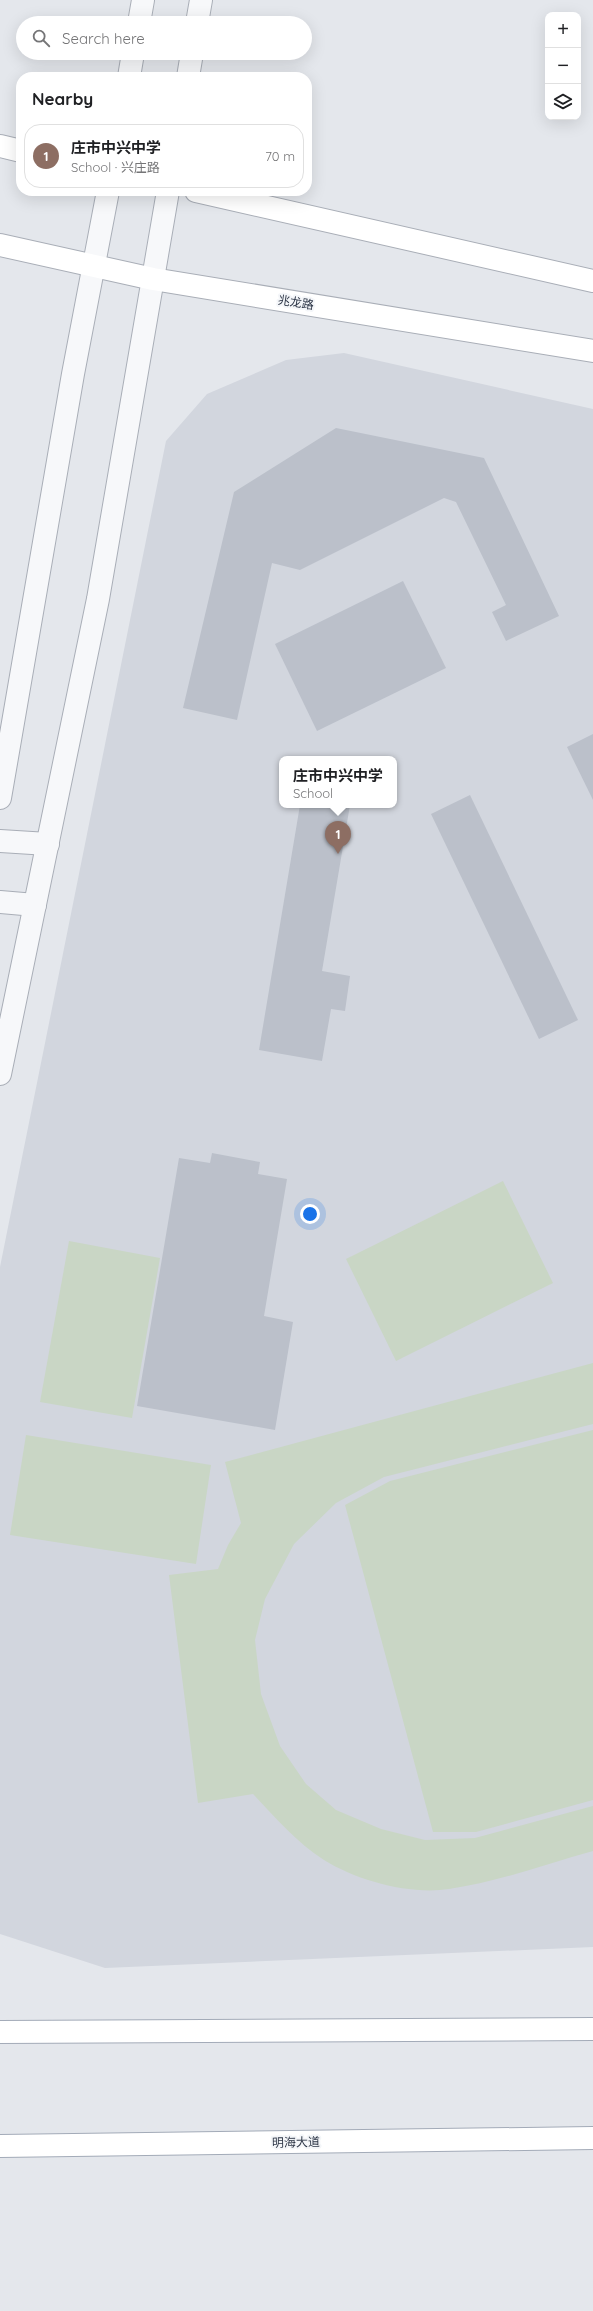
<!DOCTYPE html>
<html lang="en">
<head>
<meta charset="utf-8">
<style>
  body { margin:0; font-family:Quicksand,"Noto Sans SC",sans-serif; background:#f6f6f6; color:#202124 }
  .controls { position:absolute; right:12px; top:12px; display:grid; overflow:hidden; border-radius:8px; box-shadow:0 4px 16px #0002 }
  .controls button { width:36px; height:36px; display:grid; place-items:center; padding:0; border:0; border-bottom:1px solid #e0e0e0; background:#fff; color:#202124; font:20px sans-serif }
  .you { position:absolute; left:310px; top:1214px; width:14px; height:14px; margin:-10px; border:3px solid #fff; border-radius:50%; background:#1a73e8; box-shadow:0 0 0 6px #1a73e833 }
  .badge { display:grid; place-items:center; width:26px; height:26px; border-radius:50%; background:#2563eb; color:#fff; font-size:13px; font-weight:700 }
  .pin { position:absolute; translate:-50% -33px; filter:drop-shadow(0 1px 2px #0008) }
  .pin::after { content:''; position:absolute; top:21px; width:14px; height:12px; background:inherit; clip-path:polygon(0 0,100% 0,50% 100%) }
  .popup { position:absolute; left:279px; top:756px; width:118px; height:52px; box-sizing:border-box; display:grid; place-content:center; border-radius:8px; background:#fff; filter:drop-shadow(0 1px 3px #0005); font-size:13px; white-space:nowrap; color:#757577 }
  .popup b { font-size:15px; color:#202124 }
  .popup::after { content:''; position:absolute; left:50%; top:100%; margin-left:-8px; border:8px solid transparent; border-top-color:#fff }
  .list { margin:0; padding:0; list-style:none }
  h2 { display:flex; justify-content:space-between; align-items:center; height:52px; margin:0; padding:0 16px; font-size:17px }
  h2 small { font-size:13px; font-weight:400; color:#757577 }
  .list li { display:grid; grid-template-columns:26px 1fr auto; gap:12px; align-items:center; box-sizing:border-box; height:64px; margin:0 8px 8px; padding:0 8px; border:1px solid #e0e0e0; border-radius:16px }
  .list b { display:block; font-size:15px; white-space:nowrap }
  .list p { margin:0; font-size:13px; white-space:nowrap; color:#757577 }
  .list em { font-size:13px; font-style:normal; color:#757577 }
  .icon { flex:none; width:22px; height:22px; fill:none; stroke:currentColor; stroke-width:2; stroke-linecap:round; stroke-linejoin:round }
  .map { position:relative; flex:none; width:593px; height:2311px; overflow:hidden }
  .search { position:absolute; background:#fff; box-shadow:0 4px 16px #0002; left:16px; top:16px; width:296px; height:44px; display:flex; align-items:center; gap:10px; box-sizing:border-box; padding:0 14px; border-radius:22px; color:#757577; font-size:15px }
  .panel { position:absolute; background:#fff; box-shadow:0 4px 16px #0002; left:16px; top:72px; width:296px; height:124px; border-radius:16px }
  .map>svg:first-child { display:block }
  .built { fill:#d2d6de; fill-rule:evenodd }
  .green { fill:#c9d6c5 }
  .building { fill:#bbc0ca }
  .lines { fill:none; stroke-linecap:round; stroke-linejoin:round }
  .tertiary-casing { stroke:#a9aeb7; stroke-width:24 }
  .secondary-casing { stroke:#a9aeb7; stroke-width:24 }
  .primary-casing { stroke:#a3abb8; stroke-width:24 }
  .tertiary { stroke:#f7f8fa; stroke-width:22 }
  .secondary { stroke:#fff; stroke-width:22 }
  .primary { stroke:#fff; stroke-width:22 }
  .labels { text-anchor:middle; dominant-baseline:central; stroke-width:4; stroke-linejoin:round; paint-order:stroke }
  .street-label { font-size:12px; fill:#2b3445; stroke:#f4f6f9 }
</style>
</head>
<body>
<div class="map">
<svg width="593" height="2311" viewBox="0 0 593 2311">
  <rect width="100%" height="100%" fill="#e4e7ec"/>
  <path class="built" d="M344,353L593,409V1947L105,1968L0,1934V1267L166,441L207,394L286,360ZM282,759H394V805H282Z"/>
  <g class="green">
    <polygon points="503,1181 553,1283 396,1361 346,1259"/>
    <polygon points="69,1241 160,1258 132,1418 40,1402"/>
    <path d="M593,1363V1424L384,1477L336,1503L294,1544L265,1599L255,1640L261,1694L280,1746L306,1784L336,1810L381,1829L425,1840L475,1838L593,1806V1851C546,1864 498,1882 449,1889C410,1895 358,1881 324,1860C297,1843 275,1817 253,1794L198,1803L169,1575L218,1569L228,1545L241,1523L225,1462Z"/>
    <polygon points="593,1430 593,1800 476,1832 433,1832 345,1505 390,1481"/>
    <polygon points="26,1435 211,1465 196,1564 10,1535"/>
  </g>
  <g class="building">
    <polygon points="336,428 484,458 559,616 506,641 492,612 506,605 456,502 444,498 300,570 272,563 237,720 183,708 234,492"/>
    <polygon points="403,581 446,668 317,731 275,644"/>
    <polygon points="593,734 593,800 567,747"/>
    <polygon points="470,795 578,1020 539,1039 431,814"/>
    <polygon points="300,805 350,805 322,971 350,976 345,1011 331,1009 322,1061 259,1050"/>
    <polygon points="212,1153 260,1162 258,1174 287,1179 264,1316 293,1322 275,1430 137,1406 179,1158 210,1163"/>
  </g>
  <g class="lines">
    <defs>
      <g id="tertiary">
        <polyline points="139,23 143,0"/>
        <polyline points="197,23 201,0"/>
        <polyline points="129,77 133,53"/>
        <polyline points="188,77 192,53"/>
        <polyline points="0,798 73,374 108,191"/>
        <polyline points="0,841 48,844"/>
        <polyline points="0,902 35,905"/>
        <polyline points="0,1074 98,599 168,191"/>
      </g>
      <g id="secondary">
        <polyline points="0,146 21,151"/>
        <polyline points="196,191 593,281"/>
        <polyline points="0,245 153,279 593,351"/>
      </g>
      <g id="primary">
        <polyline points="0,2032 593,2029"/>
        <polyline points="0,2146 593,2138"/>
      </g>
    </defs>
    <use href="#tertiary" class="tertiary-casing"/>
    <use href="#secondary" class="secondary-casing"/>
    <use href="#primary" class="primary-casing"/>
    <use href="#tertiary" class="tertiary"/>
    <use href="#secondary" class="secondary"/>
    <use href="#primary" class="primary"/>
  </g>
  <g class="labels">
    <g class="street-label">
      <text transform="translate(296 302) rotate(9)">兆龙路</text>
      <text transform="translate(296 2142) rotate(-1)">明海大道</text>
    </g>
  </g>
</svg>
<div class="controls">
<button>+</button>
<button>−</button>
<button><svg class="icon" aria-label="layers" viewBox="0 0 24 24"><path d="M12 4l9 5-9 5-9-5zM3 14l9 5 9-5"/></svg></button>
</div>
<div class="you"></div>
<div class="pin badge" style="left:338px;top:854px;background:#8d6e63">1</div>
<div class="popup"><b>庄市中兴中学</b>School</div>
<div class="search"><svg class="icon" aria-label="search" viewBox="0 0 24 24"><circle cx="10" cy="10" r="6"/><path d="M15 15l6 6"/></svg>Search here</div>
<section class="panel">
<h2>Nearby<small></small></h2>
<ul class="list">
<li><span class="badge" style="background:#8d6e63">1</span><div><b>庄市中兴中学</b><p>School · 兴庄路</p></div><em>70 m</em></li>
</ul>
</section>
</div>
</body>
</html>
